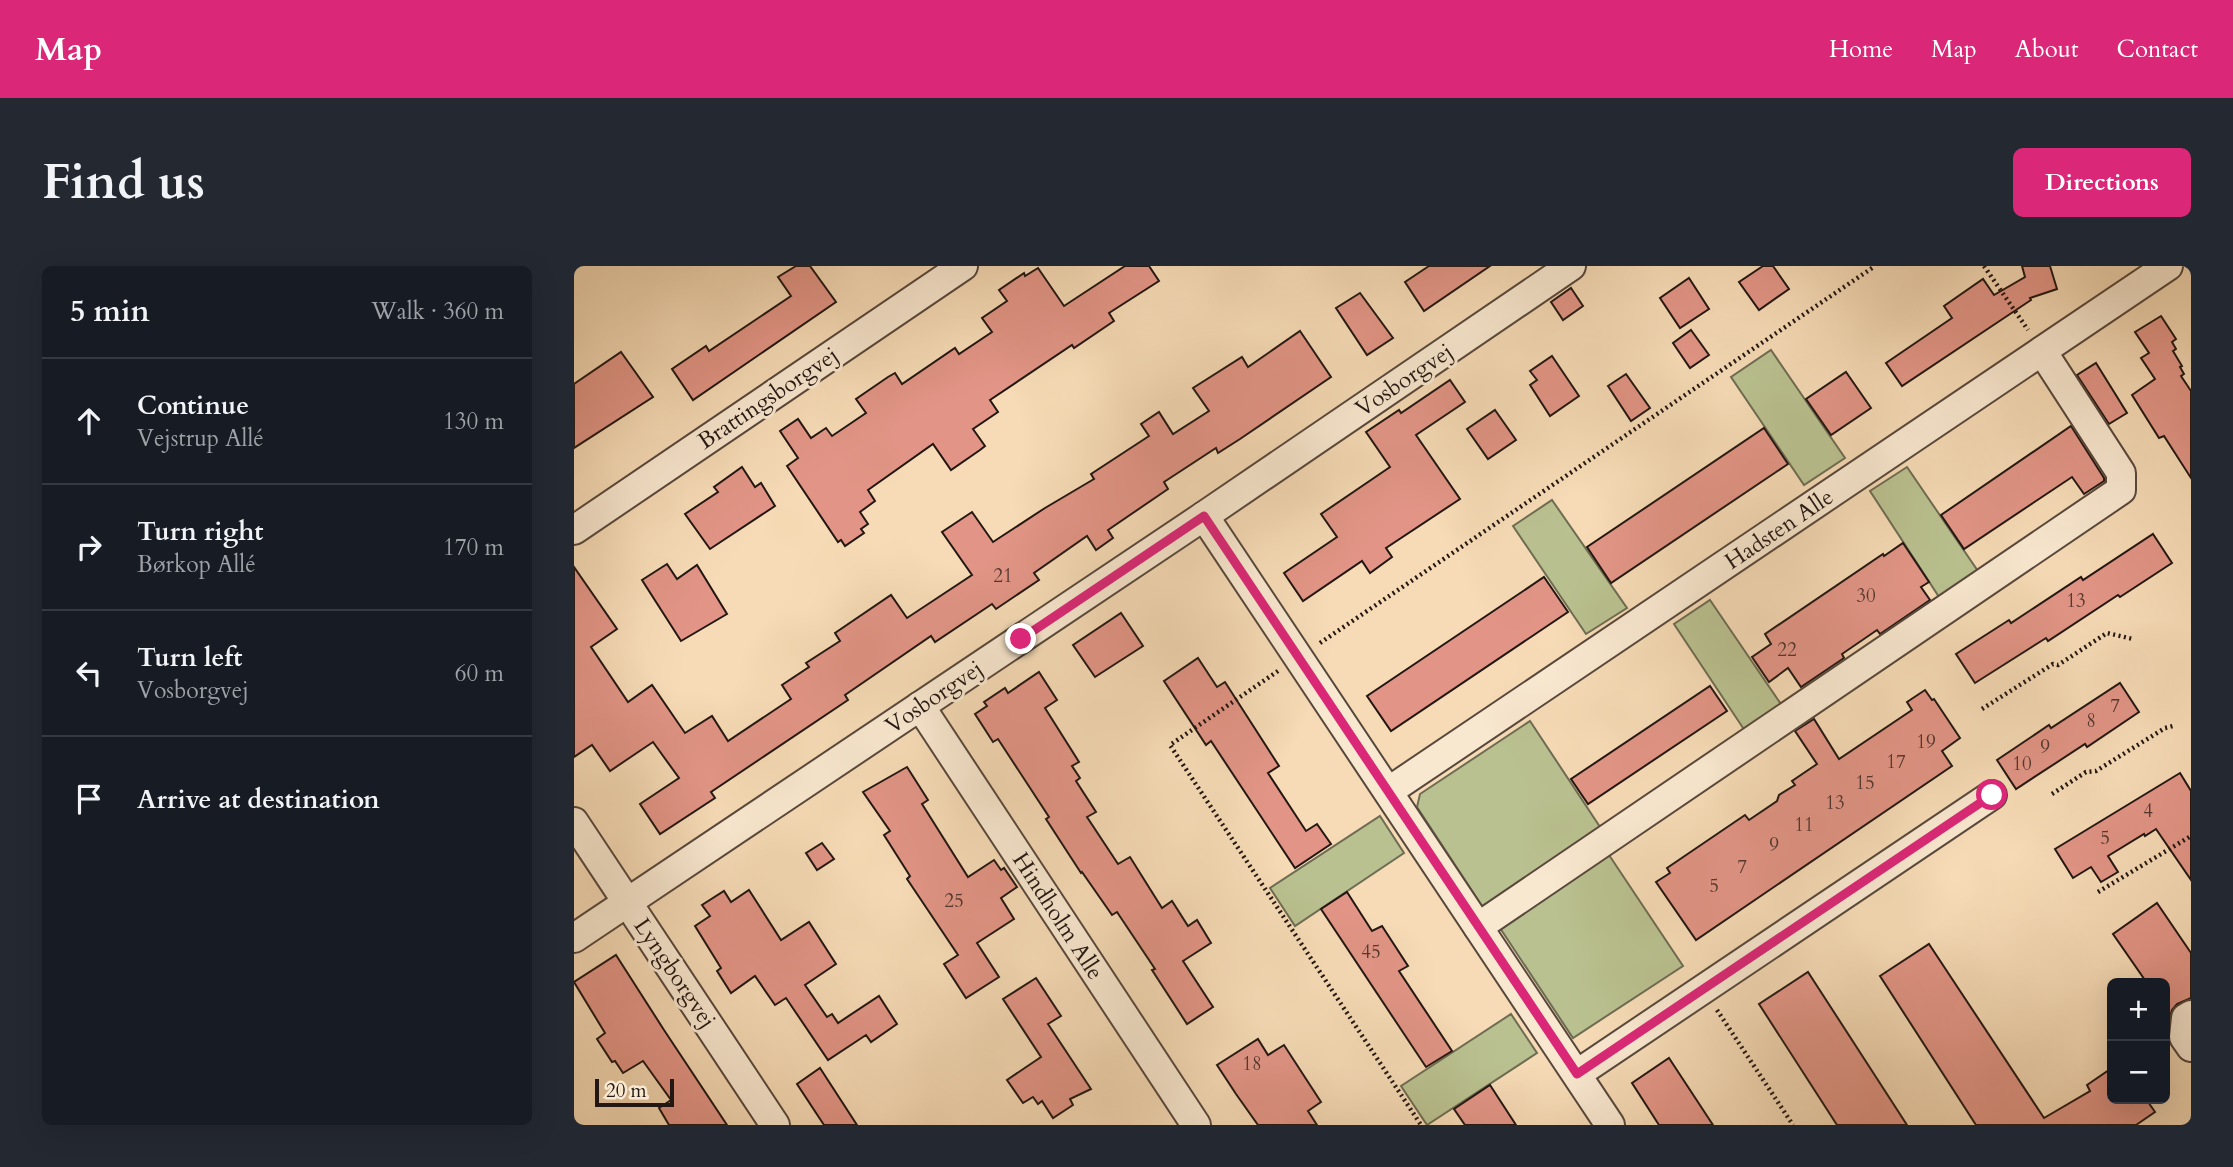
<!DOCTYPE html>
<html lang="en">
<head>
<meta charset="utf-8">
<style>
  body { margin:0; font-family:Cardo,serif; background:#242831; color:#f1f3f6 }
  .controls { position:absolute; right:21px; bottom:21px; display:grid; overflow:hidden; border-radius:10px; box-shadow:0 7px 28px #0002 }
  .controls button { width:63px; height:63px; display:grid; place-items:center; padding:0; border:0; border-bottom:2px solid #363941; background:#171b24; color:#f1f3f6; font:35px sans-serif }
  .scale { position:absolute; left:21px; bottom:18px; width:79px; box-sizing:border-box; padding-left:7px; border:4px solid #231713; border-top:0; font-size:19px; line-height:24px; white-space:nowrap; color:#231713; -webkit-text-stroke:5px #f9e8d0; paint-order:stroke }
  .stop { position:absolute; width:21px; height:21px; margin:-16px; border:5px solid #db2777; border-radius:50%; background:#fff }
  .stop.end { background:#db2777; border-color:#fff; box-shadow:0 2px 7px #0008 }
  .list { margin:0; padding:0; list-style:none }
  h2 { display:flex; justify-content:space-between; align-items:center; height:91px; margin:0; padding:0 28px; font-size:30px }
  h2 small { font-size:23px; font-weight:400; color:#9ea1a6 }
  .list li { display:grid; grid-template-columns:46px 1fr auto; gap:21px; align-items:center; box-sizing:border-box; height:126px; padding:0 28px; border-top:2px solid #363941 }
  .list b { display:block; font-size:26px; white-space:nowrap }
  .list p { margin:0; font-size:23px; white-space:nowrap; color:#9ea1a6 }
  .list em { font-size:23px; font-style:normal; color:#9ea1a6 }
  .icon { flex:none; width:38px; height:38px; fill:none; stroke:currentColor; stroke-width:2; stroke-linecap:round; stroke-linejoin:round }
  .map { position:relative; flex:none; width:1617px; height:859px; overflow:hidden; border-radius:10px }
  header { display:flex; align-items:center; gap:42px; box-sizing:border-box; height:98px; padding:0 35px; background:#db2777; color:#fff }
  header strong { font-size:33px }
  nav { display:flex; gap:38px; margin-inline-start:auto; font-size:24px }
  .intro { display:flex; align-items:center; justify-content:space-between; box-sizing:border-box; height:168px; padding:0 42px }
  h1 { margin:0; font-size:49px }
  .button { padding:18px 32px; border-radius:10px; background:#db2777; color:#fff; font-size:24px; font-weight:700 }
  main { display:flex; gap:42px; padding:0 42px }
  aside { flex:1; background:#171b24; border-radius:10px; box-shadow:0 7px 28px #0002 }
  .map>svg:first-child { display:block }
  .green { fill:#bac190; stroke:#6e6c52; stroke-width:2 }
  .building { fill:#e29586; stroke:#231713; stroke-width:2 }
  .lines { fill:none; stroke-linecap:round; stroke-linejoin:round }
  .minor-casing { stroke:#58483c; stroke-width:32 }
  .path { stroke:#231713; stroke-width:4.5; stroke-dasharray:2 3.5; stroke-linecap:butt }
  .minor { stroke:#f9e8d0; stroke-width:28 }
  .route { stroke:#db2777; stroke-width:9 }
  .labels { text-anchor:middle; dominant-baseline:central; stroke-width:6; stroke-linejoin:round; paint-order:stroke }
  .number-label { font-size:19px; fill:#533630 }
  .street-label { font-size:23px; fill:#231713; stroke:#f9e8d0 }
</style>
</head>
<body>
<header>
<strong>Map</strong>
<nav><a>Home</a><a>Map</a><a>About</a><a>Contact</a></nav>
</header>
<div class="intro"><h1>Find us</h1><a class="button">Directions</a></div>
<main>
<aside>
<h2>5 min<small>Walk · 360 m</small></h2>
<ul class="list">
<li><svg class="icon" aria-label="ahead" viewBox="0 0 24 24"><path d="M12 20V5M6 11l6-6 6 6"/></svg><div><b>Continue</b><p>Vejstrup Allé</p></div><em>130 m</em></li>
<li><svg class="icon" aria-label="right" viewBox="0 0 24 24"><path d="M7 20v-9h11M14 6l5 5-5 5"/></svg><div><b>Turn right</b><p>Børkop Allé</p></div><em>170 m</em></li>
<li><svg class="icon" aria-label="left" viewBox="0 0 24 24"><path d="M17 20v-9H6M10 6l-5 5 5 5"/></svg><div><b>Turn left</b><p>Vosborgvej</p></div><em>60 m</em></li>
<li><svg class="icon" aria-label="arrive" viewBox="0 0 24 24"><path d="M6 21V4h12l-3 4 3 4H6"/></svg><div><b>Arrive at destination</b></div></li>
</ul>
</aside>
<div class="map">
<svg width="1617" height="859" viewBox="0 0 1617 859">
  <rect width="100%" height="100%" fill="#f6dbb6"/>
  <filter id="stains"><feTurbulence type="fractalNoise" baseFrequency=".00286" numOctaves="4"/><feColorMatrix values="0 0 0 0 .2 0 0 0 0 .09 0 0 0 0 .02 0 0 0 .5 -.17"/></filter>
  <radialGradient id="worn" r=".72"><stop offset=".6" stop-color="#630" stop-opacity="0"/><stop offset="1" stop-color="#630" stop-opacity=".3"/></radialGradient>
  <g class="green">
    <polygon points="1197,84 1271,192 1230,219 1157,111"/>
    <polygon points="1333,201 1408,311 1369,337 1296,225"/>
    <polygon points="978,234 1053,342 1012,368 939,260"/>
    <polygon points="1136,334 1211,444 1173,468 1100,358"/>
    <polygon points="956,455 1028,564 910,643 843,541 846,528"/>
    <polygon points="806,550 830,587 721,660 696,622"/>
    <polygon points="1033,586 1109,700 999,772 924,659"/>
    <polygon points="937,748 963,787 853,859 827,820"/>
  </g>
  <g class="building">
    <polygon points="222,0 236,0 262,36 119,134 98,103 132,80 135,85 217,30 204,11"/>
    <polygon points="551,0 575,0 585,15 535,47 540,55 500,82 498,79 416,134 424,146 399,163 411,180 406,184 377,204 359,178 294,224 301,235 286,246 294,258 287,263 290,267 271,280 267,274 264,276 213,200 224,192 206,165 224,153 237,172 252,162 258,170 292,147 282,133 314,111 321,107 328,118 381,82 385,88 418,66 408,52 433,35 425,24 450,7 451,10 464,2 490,40"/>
    <polygon points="855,0 916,0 850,45 831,16"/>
    <polygon points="1189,0 1199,0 1215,23 1185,44 1165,16"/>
    <polygon points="1448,0 1476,0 1483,23 1456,32 1457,34 1328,120 1312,97 1378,52 1370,40 1409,13 1420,29 1451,11"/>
    <polygon points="1115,12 1135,43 1106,62 1086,32"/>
    <polygon points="997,22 1009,40 989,54 977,36"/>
    <polygon points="786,27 819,72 793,89 762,42"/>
    <polygon points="1587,50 1602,73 1598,76 1602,83 1599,85 1608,100 1606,101 1610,108 1607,110 1617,125 1617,212 1590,170 1585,172 1558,129 1581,113 1567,92 1575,87 1561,66"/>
    <polygon points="1117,64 1135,89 1116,102 1099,77"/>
    <polygon points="726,65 757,111 666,173 644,187 642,182 590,216 594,223 534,264 539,272 522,284 513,270 460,307 465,314 422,343 418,338 361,376 357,370 271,429 274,434 137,526 141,532 86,568 66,538 105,512 79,476 36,505 18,479 0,491 0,301 43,363 17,381 54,436 78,419 111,467 138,450 154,475 217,433 208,419 235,401 232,397 266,375 261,367 317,329 333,352 398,309 368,266 398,246 419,276 471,242 520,213 517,208 575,170 567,158 585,146 599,168 635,145 619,122 668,91 674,101"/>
    <polygon points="47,86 79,131 0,182 0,118"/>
    <polygon points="978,90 1005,130 976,150 956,119 963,114 956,105"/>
    <polygon points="1522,97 1553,147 1535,158 1503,109"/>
    <polygon points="1272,106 1297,142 1257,169 1232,133"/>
    <polygon points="1052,108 1076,142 1057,155 1034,120"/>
    <polygon points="876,114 891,136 842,169 886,233 812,282 818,291 796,307 788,295 729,335 710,307 763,271 747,248 816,201 792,166 825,144 827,147"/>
    <polygon points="921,144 942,174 914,193 893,163"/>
    <polygon points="1497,160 1530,212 1530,215 1510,228 1498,211 1390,283 1367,249"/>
    <polygon points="1190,162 1214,198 1037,317 1013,281"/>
    <polygon points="168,201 181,221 187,217 201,240 136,283 111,248 144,226 140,221"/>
    <polygon points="1579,268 1598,297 1546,331 1544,329 1474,375 1472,372 1401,417 1382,388 1435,354 1437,357 1507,311 1509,314"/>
    <polygon points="1329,277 1355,316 1347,321 1356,334 1306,368 1303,364 1268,388 1270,392 1227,421 1214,402 1195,416 1178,391 1197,378 1191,368 1309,288 1310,290"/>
    <polygon points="93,298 103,313 123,299 153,348 107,375 68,314"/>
    <polygon points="970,311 994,346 817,465 793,430"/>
    <polygon points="547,347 569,380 521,411 499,379"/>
    <polygon points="624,392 643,421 651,416 705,500 694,507 732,565 743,558 757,578 721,602 637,475 632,479 590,415"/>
    <polygon points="465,406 483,434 471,442 505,496 498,500 506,512 502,515 522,546 513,551 544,598 556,591 588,642 598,635 614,660 623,654 637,677 609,695 639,741 613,758 578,704 581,703 543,646 538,649 508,606 507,607 472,553 475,551 424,473 419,476 401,448 413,440 410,436 431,422 434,427"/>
    <polygon points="1546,417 1565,446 1513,481 1511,478 1442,523 1423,494 1475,459 1477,462"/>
    <polygon points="1136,420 1153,445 1014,538 997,513"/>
    <polygon points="1351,424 1358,434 1360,433 1386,472 1368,485 1378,500 1122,674 1082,616 1096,607 1093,602 1171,549 1175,554 1203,535 1205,529 1221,519 1218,515 1243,498 1221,465 1240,453 1265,493 1338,444 1333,436"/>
    <polygon points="333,501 354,534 348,538 394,611 420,594 427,604 430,602 443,621 427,632 440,653 403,677 425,711 392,732 370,698 384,689 333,613 336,610 310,569 316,565 289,526"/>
    <polygon points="1606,507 1617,525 1617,614 1582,563 1571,570 1570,568 1534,590 1544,606 1527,616 1517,601 1499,612 1481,583"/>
    <polygon points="248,577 260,593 243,604 232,587"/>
    <polygon points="175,624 207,674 235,656 262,698 231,719 253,751 258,748 264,757 305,730 323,758 297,776 292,769 254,794 212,732 201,739 181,710 157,727 143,705 147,702 121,660 136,650 128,639 150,625 157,636"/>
    <polygon points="773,626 798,665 808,660 834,700 825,705 878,785 852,801 747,643"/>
    <polygon points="1583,637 1617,687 1617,732 1603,738 1598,744 1595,754 1591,757 1591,717 1573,717 1539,668"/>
    <polygon points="1355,678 1470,852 1516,825 1513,819 1538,802 1538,833 1572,833 1581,846 1562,859 1402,859 1306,710"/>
    <polygon points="42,689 90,764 153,859 95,859 85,842 97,834 69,795 49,807 41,795 38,796 23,773 31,767 0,716"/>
    <polygon points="1234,706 1333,859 1263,859 1185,738"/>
    <polygon points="462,712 487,750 474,758 517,823 496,833 499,839 479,852 468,835 464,838 459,831 449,837 433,814 467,791 429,733"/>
    <polygon points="684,773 694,789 710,779 747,836 734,845 743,859 684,859 662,828 643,799"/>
    <polygon points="1095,792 1139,859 1085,859 1058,817"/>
    <polygon points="246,802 283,859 250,859 223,818"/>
    <polygon points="916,819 942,859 891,859 880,843"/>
  </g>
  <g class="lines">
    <defs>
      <g id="minor">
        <polyline points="630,250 1036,859"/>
        <polyline points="0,264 389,0"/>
        <polyline points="346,440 622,859"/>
        <polyline points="815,525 1594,0"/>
        <polyline points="0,556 201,859"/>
        <polyline points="904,661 1547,224 1547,207 1468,85"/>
        <polyline points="0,672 630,250 997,0"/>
        <polyline points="1617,749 1612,752 1610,771 1617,781"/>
        <polyline points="1003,808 1418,529"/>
      </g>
    </defs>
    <use href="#minor" class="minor-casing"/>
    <g class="path">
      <polyline points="1410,0 1454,64"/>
      <polyline points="746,377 1301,0"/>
      <polyline points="704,405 596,479 847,859"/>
      <polyline points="1408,443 1479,398 1484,399 1533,367 1559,373"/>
      <polyline points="1478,528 1512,506 1522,505 1591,462 1599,460"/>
      <polyline points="1524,626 1617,570"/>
      <polyline points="1143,744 1219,859"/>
    </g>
    <use href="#minor" class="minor"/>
  </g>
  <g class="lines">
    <polyline class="route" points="447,373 630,250 1003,808 1418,529"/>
  </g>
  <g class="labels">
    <g class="number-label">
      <text x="429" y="310">21</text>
      <text x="1292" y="330">30</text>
      <text x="1502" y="335">13</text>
      <text x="1213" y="384">22</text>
      <text x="1541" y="440">7</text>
      <text x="1517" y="455">8</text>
      <text x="1352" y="476">19</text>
      <text x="1471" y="481">9</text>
      <text x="1322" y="496">17</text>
      <text x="1448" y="498">10</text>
      <text x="1291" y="517">15</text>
      <text x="1261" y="537">13</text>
      <text x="1574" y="545">4</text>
      <text x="1230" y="559">11</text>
      <text x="1531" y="572">5</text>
      <text x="1200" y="579">9</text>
      <text x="1168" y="601">7</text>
      <text x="1140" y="620">5</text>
      <text x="380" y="635">25</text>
      <text x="797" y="686">45</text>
      <text x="678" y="798">18</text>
    </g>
    <g class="street-label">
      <text transform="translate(830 114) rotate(-34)">Vosborgvej</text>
      <text transform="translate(194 132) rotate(-34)">Brattingsborgvej</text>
      <text transform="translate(1205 263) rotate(-34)">Hadsten Alle</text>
      <text transform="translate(360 431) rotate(-34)">Vosborgvej</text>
      <text transform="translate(484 650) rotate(57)">Hindholm Alle</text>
      <text transform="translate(101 707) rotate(56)">Lyngborgvej</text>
    </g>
  </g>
  <rect width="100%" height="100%" filter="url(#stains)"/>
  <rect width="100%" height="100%" fill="url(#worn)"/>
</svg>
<div class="controls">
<button>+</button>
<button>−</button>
</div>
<div class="scale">20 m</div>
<div class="stop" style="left:1418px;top:529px"></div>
<div class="stop end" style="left:447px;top:373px"></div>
</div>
</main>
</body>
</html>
